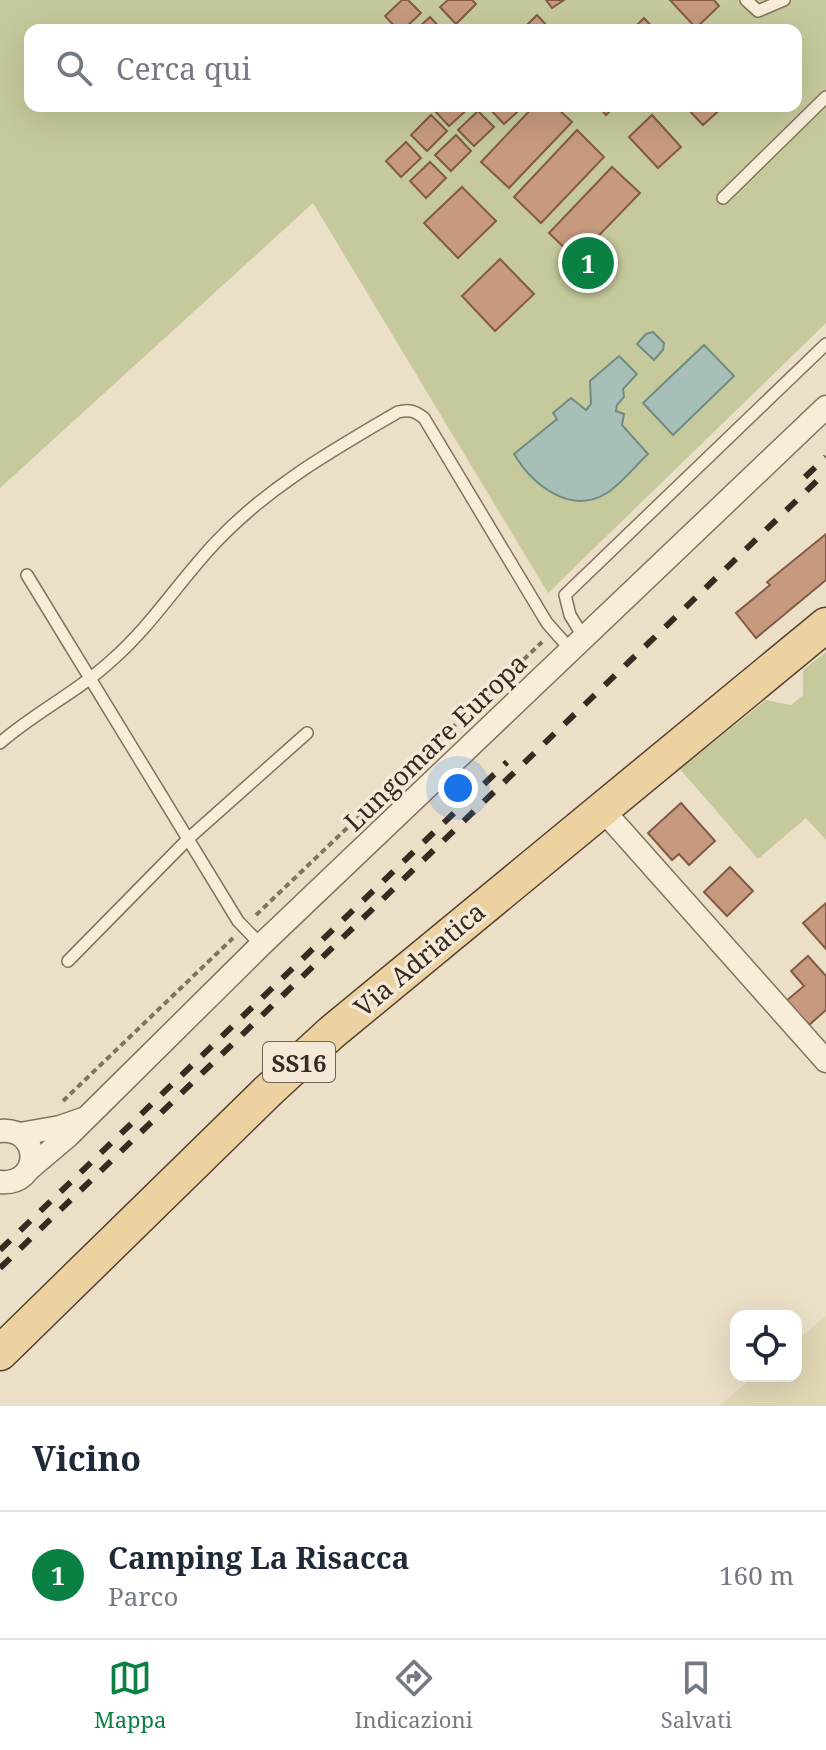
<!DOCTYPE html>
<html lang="it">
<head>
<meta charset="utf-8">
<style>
  body { margin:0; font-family:"Noto Serif",serif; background:#f2f2f3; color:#1f2937 }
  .controls { position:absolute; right:24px; bottom:24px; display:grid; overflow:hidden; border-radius:16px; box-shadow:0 8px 32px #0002 }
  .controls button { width:72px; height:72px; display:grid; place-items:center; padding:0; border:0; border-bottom:2px solid #e0e1e3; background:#fff; color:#1f2937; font:40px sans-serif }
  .you { position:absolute; left:458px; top:788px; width:28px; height:28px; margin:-20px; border:6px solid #fff; border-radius:50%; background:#1a73e8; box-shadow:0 0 0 12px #1a73e833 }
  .badge { display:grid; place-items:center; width:52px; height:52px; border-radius:50%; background:#0b8043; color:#fff; font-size:26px; font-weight:700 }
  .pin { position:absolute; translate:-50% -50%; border:4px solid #fff; box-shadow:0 2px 8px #0006 }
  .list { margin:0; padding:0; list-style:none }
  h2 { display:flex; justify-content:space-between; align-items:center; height:104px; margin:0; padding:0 32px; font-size:34px }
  h2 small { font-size:26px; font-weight:400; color:#747a83 }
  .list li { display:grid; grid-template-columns:52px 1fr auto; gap:24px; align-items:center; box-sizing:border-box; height:128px; padding:0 32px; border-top:2px solid #e0e1e3 }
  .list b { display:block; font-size:30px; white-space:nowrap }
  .list p { margin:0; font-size:26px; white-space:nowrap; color:#747a83 }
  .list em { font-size:26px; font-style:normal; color:#747a83 }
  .icon { flex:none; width:44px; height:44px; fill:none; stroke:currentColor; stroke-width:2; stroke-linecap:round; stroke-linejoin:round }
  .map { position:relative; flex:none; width:826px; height:1406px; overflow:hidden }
  .search { position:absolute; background:#fff; box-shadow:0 8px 32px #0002; left:24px; right:24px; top:24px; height:88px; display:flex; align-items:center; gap:20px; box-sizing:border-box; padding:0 28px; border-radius:16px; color:#747a83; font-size:30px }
  .sheet { height:232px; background:#fff }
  nav { display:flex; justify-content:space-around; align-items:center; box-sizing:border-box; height:112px; border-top:2px solid #e0e1e3; background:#fff; font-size:22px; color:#747a83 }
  nav a { display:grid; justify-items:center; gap:4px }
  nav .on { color:#0b8043 }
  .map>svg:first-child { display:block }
  .farmland { fill:#e0d7b5 }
  .green { fill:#c6c99b; fill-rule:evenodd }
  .water { fill:#a8bfb7; stroke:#6f8d84; stroke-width:2 }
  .building { fill:#c79a7f; stroke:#835b45; stroke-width:2 }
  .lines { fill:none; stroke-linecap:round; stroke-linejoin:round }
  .service-casing { stroke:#86715d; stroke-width:14 }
  .minor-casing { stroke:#86715d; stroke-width:25 }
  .primary-casing { stroke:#544031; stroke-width:37 }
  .path { stroke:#86715d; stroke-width:4; stroke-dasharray:6 4; stroke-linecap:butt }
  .service { stroke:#f7edd9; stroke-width:11 }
  .minor { stroke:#f7edd9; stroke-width:22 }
  .primary { stroke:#ecd1a1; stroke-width:34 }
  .rail { stroke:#372a20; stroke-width:6; stroke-dasharray:14 14; stroke-linecap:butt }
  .labels { text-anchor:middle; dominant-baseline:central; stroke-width:7; stroke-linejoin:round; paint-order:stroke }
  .shield { fill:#f3e9d6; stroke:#6f6357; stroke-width:2 }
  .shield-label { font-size:24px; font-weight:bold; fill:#372a20 }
  .street-label { font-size:26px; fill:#372a20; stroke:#f3e9d6 }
</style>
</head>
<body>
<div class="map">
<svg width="826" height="1406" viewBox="0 0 826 1406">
  <rect width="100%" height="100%" fill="#ebdfc7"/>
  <polygon class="farmland" points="826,1316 826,1406 719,1406 754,1376 796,1376 796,1341"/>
  <g class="green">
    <path d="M0,0H826V323L548,593L313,203L0,488ZM30,30H796V106H30Z"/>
    <polygon points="826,652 826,840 806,818 758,859 680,769 766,700 791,705 803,695 803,670"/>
  </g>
  <g class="water">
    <polygon points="653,332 664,343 663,350 654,360 637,344 646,334"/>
    <polygon points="704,345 734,376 673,435 643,403"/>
    <path d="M619,356L637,374L623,389L624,397L617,405L616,411L624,414L622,425L648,454C635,466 622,483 607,493C570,516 532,484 514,454L557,419L553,413L571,398L586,410L591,404L590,381Z"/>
  </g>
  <g class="building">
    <polygon points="402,0 408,0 421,13 403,30 398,30 385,16"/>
    <polygon points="448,0 472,0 476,4 456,24 440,7"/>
    <polygon points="546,0 564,0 552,8"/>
    <polygon points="670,0 714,0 719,6 696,28"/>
    <polygon points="537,15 551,30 522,30"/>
    <polygon points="430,17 442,30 416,30"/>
    <polygon points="644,18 655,30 632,30"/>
    <polygon points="438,106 469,106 470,107 449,126 434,110"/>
    <polygon points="491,106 524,106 504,124 489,108"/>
    <polygon points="534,106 555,106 572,122 509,188 481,162"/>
    <polygon points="598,106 615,106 606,115"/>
    <polygon points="685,106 724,106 703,125"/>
    <polygon points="478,111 494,127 474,146 458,130"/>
    <polygon points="431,115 447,131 427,151 411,135"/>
    <polygon points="652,115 681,147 658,168 629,137"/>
    <polygon points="577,130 604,157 541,223 514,197"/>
    <polygon points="456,135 471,151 451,171 435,155"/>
    <polygon points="406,142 421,158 401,177 386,161"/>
    <polygon points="430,162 446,178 426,198 410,181"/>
    <polygon points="612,167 640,193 576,259 549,233"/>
    <polygon points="462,187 496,221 458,258 424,223"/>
    <polygon points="500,259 534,294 495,331 462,296"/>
    <polygon points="826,534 826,580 756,638 736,613 770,585 767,582"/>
    <polygon points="681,803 715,841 689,865 679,854 672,860 648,833"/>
    <polygon points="730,867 753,891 727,916 704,892"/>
    <polygon points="826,903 826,949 803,923"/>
    <polygon points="808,956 826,976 826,1010 809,1025 786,1001 804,986 791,971"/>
  </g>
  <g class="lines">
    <defs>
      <g id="service">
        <polyline points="746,0 758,11 784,0"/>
        <polyline points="723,198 826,97"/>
        <polyline points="27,575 238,921 261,945"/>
        <polyline points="584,638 570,615 565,595 826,344"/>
        <path d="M0,743C35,712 78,692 112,660C152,625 180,580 216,542C269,486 333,450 398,412C409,409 415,411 424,418L547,623L571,650"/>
        <polyline points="68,961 189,838 307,733"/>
      </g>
      <g id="minor">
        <polyline points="602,809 826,1061"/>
        <path d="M0,1131C42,1127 42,1186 0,1182"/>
        <polyline points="20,1134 60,1127 83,1119"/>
        <polyline points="29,1169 68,1136 261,945 826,407"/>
      </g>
      <polyline id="primary" points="0,1353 268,1091 331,1033 826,625"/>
    </defs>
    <use href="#service" class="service-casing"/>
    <use href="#minor" class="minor-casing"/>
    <use href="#primary" class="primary-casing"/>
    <g class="path">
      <polyline points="256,915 542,642"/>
      <polyline points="63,1101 233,938"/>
    </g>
    <use href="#service" class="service"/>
    <use href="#minor" class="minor"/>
    <use href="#primary" class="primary"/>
    <g class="rail">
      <polyline points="805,477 826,457"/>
      <polyline points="0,1250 507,762"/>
      <polyline points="0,1268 826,472"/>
    </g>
  </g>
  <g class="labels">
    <rect class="shield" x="263" y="1042" width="72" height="40" rx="6"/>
    <g class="shield-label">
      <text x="299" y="1062">SS16</text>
    </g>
    <g class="street-label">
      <text transform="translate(435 742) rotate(-44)">Lungomare Europa</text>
      <text transform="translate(419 959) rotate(-40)">Via Adriatica</text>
    </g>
  </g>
</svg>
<div class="controls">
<button><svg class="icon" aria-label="locate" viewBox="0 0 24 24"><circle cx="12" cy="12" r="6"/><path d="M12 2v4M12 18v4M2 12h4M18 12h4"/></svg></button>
</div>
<div class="you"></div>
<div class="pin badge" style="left:588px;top:263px">1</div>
<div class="search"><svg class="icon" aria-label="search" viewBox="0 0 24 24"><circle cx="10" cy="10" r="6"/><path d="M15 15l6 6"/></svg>Cerca qui</div>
</div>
<section class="sheet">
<h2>Vicino<small></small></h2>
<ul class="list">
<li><span class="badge">1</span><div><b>Camping La Risacca</b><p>Parco</p></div><em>160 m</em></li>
</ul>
</section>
<nav>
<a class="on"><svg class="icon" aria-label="map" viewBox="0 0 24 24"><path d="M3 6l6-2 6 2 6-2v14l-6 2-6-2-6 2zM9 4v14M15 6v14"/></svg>Mappa</a>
<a><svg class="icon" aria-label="directions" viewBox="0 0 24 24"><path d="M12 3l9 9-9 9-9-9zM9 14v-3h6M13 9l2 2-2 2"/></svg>Indicazioni</a>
<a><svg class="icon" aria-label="saved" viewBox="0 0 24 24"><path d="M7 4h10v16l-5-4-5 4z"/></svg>Salvati</a>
</nav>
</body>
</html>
